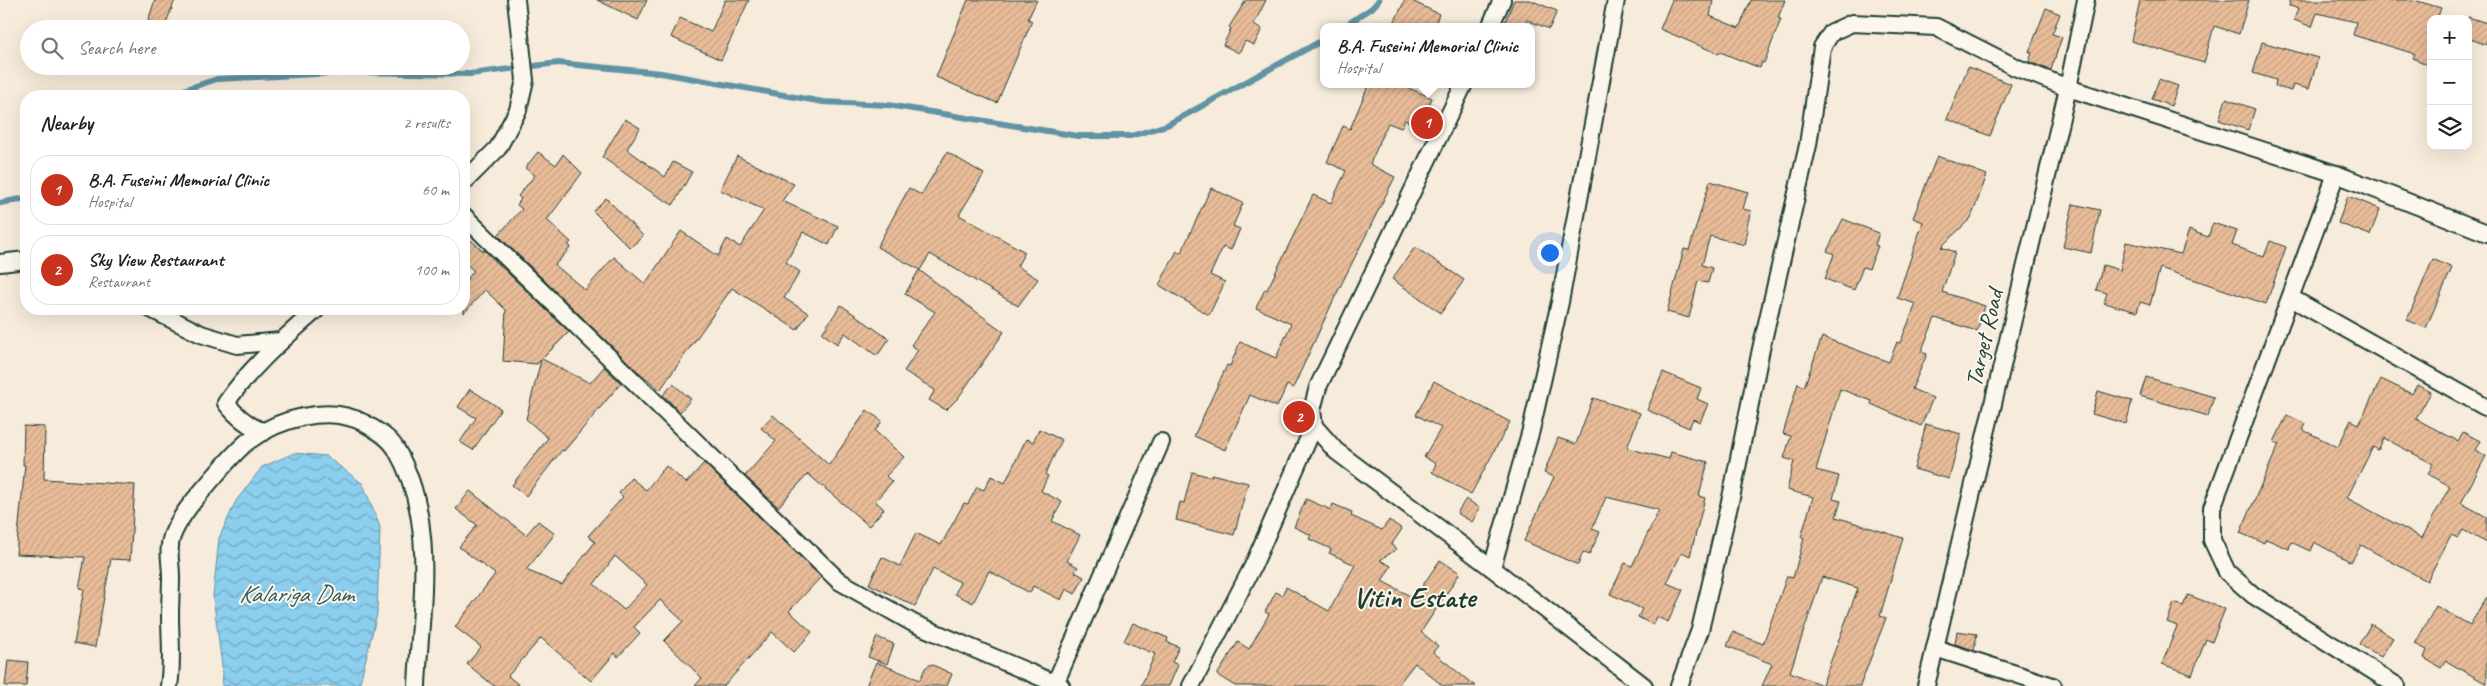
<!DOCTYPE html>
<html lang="en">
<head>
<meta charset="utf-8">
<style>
  body { margin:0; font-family:Caveat,sans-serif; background:#f2f2f2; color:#202124 }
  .controls { position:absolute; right:15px; top:15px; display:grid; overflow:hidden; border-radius:10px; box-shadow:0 5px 20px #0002 }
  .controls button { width:45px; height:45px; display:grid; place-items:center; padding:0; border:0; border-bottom:1px solid #e0e0e0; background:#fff; color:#202124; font:25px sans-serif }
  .you { position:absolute; left:1549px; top:252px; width:18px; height:18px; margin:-12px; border:4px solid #fff; border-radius:50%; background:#1a73e8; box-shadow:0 0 0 8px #1a73e833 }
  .badge { display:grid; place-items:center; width:32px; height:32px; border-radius:50%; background:#c8321e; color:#fff; font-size:16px; font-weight:700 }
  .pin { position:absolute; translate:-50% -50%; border:2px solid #fff; box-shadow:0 1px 5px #0006 }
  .popup { position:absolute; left:1320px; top:23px; width:215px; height:65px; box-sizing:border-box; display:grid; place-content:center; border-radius:10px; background:#fff; filter:drop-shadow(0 1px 4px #0005); font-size:16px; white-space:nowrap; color:#757577 }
  .popup b { font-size:19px; color:#202124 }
  .popup::after { content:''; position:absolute; left:50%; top:100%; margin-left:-10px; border:10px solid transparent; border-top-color:#fff }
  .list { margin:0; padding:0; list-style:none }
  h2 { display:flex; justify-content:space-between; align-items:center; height:65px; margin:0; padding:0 20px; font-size:21px }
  h2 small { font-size:16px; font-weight:400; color:#757577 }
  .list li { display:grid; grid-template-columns:32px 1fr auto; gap:15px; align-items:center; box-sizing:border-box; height:70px; margin:0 10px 10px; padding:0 10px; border:1px solid #e0e0e0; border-radius:20px }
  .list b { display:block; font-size:19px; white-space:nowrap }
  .list p { margin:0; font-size:16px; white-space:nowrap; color:#757577 }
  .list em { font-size:16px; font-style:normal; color:#757577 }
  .icon { flex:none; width:28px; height:28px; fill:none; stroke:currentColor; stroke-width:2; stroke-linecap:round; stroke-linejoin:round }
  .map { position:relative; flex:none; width:2487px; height:686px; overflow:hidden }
  .search { position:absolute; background:#fff; box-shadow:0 5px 20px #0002; left:20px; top:20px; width:450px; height:55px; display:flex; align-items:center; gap:12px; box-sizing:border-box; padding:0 18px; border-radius:28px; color:#757577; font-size:19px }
  .panel { position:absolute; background:#fff; box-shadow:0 5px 20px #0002; left:20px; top:90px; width:450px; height:225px; border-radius:20px }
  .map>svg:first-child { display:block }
  .water { fill:url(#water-waves); stroke:#6094a4 }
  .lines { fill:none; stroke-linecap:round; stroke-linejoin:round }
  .stream { stroke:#6094a4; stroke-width:6 }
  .building { fill:url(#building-hatch); stroke:#1f3d34; fill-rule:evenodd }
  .minor-casing { stroke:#1f3d34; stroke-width:20 }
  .minor { stroke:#fbf7ec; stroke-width:16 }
  .labels { text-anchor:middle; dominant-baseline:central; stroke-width:4; stroke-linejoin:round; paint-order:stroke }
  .street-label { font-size:24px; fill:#1f3d34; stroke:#fbf7ec }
  .water-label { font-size:25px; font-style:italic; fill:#355a59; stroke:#fbf7ec }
  .district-label { font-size:29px; font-weight:bold; fill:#1f3d34; stroke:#fbf7ec }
</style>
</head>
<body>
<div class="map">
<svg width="2487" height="686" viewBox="0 0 2487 686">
  <defs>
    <pattern id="water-waves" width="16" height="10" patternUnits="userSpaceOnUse" patternTransform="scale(1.25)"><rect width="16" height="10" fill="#8cceee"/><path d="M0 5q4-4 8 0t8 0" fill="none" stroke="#72a8c2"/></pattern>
    <pattern id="building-hatch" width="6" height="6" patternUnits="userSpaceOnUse" patternTransform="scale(1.25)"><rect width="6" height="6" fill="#e9bc99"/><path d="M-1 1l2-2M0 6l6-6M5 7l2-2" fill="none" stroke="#c7a284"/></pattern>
  </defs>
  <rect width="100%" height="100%" fill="#f7ebdb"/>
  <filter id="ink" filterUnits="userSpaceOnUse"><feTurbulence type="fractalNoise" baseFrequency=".02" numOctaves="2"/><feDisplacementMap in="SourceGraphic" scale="10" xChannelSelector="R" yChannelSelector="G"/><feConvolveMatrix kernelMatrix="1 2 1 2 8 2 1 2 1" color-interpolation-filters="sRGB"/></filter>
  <g filter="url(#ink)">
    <polygon class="water" points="294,453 326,456 363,484 380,527 377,614 359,686 222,686 223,674 213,596 219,538 236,501 262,467"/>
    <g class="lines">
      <g class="stream">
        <polyline points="1343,27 1372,8 1379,0"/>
        <polyline points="165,96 217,79 354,72 470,74 558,63 661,73 823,102 888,105 1078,136 1131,136 1167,125 1323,40"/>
        <polyline points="0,203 26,198"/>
      </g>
    </g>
    <g class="building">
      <polygon points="155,0 175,0 164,28 148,21"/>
      <polygon points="597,0 647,0 638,20"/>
      <polygon points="725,0 749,0 721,60 671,37 680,18 711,32"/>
      <polygon points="968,0 1037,0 1028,19 1032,21 997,103 936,77"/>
      <polygon points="1246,0 1266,0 1254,24 1262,29 1254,45 1245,41 1239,53 1223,45 1231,29 1229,27"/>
      <polygon points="1405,0 1410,0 1439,14 1434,27 1392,27"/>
      <polygon points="1514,0 1530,0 1557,11 1549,29 1527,20 1524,27 1503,27"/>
      <polygon points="1672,0 1713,0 1710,16 1739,28 1751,0 1785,0 1778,18 1781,19 1764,63 1762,62 1760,68 1720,52 1719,54 1660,29"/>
      <polygon points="2140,0 2249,0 2239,34 2214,26 2204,63 2131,41"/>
      <polygon points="2290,0 2414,0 2441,8 2437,19 2431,19 2431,66 2413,58 2415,54 2353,35 2356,22 2317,13 2312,27 2294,20 2298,8 2289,6"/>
      <polygon points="2046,8 2060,14 2052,34 2062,37 2051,70 2029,62 2032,53 2029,52"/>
      <polygon points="2468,17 2487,23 2487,45 2468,38"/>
      <polygon points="2262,42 2318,58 2309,89 2293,85 2291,91 2275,86 2276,80 2253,73"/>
      <polygon points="1968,67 2011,84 1990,136 1947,119"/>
      <polygon points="2159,79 2178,86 2171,106 2152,99"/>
      <polygon points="1369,84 1399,84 1432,98 1420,127 1405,120 1401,128 1388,123 1370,164 1395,177 1334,299 1293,388 1287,385 1277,407 1250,395 1225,450 1194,436 1227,365 1230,366 1240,342 1276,358 1291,324 1256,308 1265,289 1267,290 1313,195 1331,203 1346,171 1327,162 1343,126 1350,129"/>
      <polygon points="2226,99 2255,109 2248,130 2219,120"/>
      <polygon points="625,119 640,128 627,149 665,177 673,162 692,172 673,205 654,194 602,157"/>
      <polygon points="538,152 556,165 563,154 582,173 547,220 571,242 568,245 571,247 555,265 585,290 614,257 645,284 681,231 718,256 727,239 740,247 764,210 720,190 737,156 794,184 782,201 838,226 829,245 803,232 786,262 800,272 784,298 808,313 797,330 732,288 660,390 634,368 498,235 522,209 517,205 521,199 518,196 535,175 525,168"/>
      <polygon points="947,152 984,174 959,215 1025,252 1017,266 1038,279 1018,306 930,254 920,270 877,247 909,188 921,195"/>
      <path d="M1937,156L1987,175L1971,218L1941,247L1955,252L1942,292L1985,306L1977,331L1935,318L1921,352L1927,354L1912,389L1933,398L1921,426L1871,404L1872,401L1840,389L1816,470L1839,476L1833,499L1841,501L1836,517L1903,538L1880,616L1886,618L1860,686H1762L1772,664L1727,646L1733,632L1763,644L1787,576L1793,578L1804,538L1801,537L1813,497L1787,490L1794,461L1784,458L1791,436L1783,434L1798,383L1804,387L1822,337L1889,362L1897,342L1900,343L1916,304L1897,298L1923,222L1913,218ZM1822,577L1858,588L1822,685L1790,672Z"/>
      <polygon points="1710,181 1748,192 1743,209 1751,211 1746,229 1748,230 1745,245 1710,236 1702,265 1712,268 1708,283 1698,281 1689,318 1667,312 1684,249 1689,250"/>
      <polygon points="1211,188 1243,203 1233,226 1240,229 1231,250 1223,247 1210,275 1225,282 1209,315 1159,285 1177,251 1181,253"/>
      <polygon points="2348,196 2380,209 2370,235 2338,223"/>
      <polygon points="606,198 643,236 630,248 593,211"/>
      <polygon points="2073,204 2100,210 2091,253 2063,247"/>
      <polygon points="1843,219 1879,233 1875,245 1878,246 1869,269 1863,267 1854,290 1825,279 1834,254 1827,251"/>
      <polygon points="2213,223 2237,231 2232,245 2264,257 2270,241 2286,247 2266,304 2160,268 2150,305 2140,302 2137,312 2104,303 2107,293 2096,290 2103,265 2120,270 2126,242 2181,254 2189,230 2208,237"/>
      <polygon points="464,234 483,251 484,250 569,332 542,359 590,383 604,367 621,383 564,451 562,450 526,496 512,485 548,438 526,419 541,360 537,364 503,361 506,310 485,290 464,313 464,283 474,271 464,262"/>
      <polygon points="1415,247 1464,280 1441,313 1392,279"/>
      <polygon points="2433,259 2452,268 2426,328 2407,320"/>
      <polygon points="919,270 1004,332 958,398 946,410 929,400 935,390 904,371 918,350 911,345 935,312 905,294"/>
      <polygon points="841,305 889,339 877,356 845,333 837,344 822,333"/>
      <polygon points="1663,372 1701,388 1697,399 1708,404 1700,422 1693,419 1689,428 1647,410"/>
      <polygon points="2146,377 2214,397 2208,416 2140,396"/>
      <path d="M2381,379L2412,394L2417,385L2431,392L2416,419L2458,441L2463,432L2480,441L2475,450L2486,456L2461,503L2487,517V543L2463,530L2458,538L2451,535L2427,581L2361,545L2351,562L2314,542L2310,551L2291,542L2289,549L2266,539L2264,543L2240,533L2279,444L2274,442L2287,415L2306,424L2303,430L2338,447L2351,420L2359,424ZM2384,438L2433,464L2428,474L2450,486L2422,538L2347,498L2373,447L2378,450Z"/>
      <polygon points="1434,381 1510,422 1471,494 1432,472 1436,464 1424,457 1441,428 1416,415"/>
      <polygon points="673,384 691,399 680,412 663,395"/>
      <polygon points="470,389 501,409 473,450 460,442 476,418 458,407"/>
      <polygon points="2098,391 2132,401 2126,424 2092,414"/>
      <polygon points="1593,398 1640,413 1627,448 1669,459 1671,452 1708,462 1699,496 1705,498 1690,556 1682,552 1667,583 1683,590 1668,622 1657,617 1653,625 1638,617 1642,609 1610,594 1625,563 1632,566 1659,510 1606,497 1592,529 1600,532 1589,555 1583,552 1578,565 1524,541 1554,477 1544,473 1558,438 1576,444"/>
      <polygon points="867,410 882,421 875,431 904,457 886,476 892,482 875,501 884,509 869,526 808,474 778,507 745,476 776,441 761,428 773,415 829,465"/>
      <polygon points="1926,424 1961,434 1949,479 1914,469"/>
      <polygon points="24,426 45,427 44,479 135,485 130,560 111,559 95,647 74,643 84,589 79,588 85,557 16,554 25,465 23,465"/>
      <polygon points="1039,429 1062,440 1045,474 1048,476 1041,491 1062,502 1052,521 1080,535 1067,561 1078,567 1075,572 1084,577 1075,594 1066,589 1061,600 1033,586 1030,593 989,571 973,603 955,594 960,582 933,569 915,606 869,584 882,557 900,566 916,533 941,545 964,503 968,504 977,487 984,490 991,476 1005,483 1026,439 1033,442"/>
      <path d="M704,463L821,577L789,611L812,632L794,652L772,632L724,686H695L702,678L664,641L683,621L660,600L634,627L640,633L618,657L615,653L591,681L541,638L508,676L520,686H494L467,664L481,647L455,627L495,574L459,547L477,525L456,509L470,491L526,535L538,521L555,534L526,570L562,585L595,542L588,536L623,497L619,493L631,478L646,490L666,466L686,483ZM615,556L647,585L624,610L594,584Z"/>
      <polygon points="1192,472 1211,477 1211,474 1248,483 1234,535 1176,520 1180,502 1184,503"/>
      <polygon points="1306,499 1331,510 1333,504 1352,512 1351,516 1382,530 1389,520 1402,529 1391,545 1397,549 1380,560 1391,566 1382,581 1414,598 1440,560 1460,573 1421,632 1438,646 1433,652 1475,686 1443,686 1415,663 1397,686 1235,686 1217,675 1238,642 1249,649 1269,614 1265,612 1276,592 1282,595 1286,587 1329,611 1355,565 1329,553 1331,549 1309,539 1311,535 1294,527"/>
      <polygon points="1466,499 1480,508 1472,522 1457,513"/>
      <polygon points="2188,595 2225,609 2212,642 2206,639 2192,675 2162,664 2177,626 2167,622 2174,603 2183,606"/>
      <polygon points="2487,597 2487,684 2446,661 2441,668 2424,658 2427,650 2415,644 2436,606 2470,625"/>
      <polygon points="1133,623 1168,638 1167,642 1179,647 1172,662 1178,665 1169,686 1141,686 1155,654 1124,641"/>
      <polygon points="2371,624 2393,638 2381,657 2359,644"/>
      <polygon points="1957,631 1977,634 1974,650 1955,644"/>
      <polygon points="877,637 894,644 887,664 868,657"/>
      <polygon points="8,660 28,662 26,686 5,686"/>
      <polygon points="876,662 920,680 925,668 931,664 952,674 947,686 866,686"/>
    </g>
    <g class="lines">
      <defs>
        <g id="minor">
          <polyline points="1490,27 1502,0"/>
          <polyline points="1464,84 1318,387 1312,410 1314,426 1336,451 1492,568 1644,686"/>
          <polyline points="2336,174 2212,508 2212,540 2227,572 2253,595 2397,686"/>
          <polyline points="464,182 498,148 518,110 525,80 516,0"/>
          <polyline points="464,216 839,581 913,623 1061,686"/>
          <polyline points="0,263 26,260"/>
          <polyline points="2291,298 2487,408"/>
          <polyline points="151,309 201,334 237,345 281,341"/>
          <path d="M264,432C248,426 237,417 226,403C250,367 286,337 317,309"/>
          <polyline points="1492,568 1531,430 1560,302 1616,0"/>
          <polyline points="1935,648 2053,686"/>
          <path d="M169,686C173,661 170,640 170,615C170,602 171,590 171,577C171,563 167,550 172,536C180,516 194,500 208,484C220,470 233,454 247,442C278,419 328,404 364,423C376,430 389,437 396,449C438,521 420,608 417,686"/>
          <polyline points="1054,686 1161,442"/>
          <polyline points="1191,686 1253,566 1314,426"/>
          <polyline points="1679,686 1700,630 1732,493 1761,349 1808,145 1822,47 1832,32 1852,23 1936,27 2015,67 2068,88 2336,174 2487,233"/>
          <polyline points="1926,686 2068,88 2086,0"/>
        </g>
      </defs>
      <use href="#minor" class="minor-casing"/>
      <use href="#minor" class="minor"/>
    </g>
  </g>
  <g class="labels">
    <g class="street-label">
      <text transform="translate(1984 338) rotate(-77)">Target Road</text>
    </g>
    <g class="water-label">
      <text x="296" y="594">Kalariga Dam</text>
    </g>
    <g class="district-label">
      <text x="1414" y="597">Vitin Estate</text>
    </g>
  </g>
</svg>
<div class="controls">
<button>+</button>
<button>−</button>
<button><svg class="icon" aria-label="layers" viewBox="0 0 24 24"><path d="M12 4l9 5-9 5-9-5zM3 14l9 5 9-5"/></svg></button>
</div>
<div class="you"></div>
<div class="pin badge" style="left:1427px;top:123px">1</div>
<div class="popup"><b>B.A. Fuseini Memorial Clinic</b>Hospital</div>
<div class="pin badge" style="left:1299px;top:417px">2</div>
<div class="search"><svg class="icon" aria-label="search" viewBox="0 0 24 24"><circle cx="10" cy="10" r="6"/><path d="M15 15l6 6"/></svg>Search here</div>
<section class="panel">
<h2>Nearby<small>2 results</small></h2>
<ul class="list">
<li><span class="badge">1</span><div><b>B.A. Fuseini Memorial Clinic</b><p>Hospital</p></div><em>60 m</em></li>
<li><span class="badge">2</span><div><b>Sky View Restaurant</b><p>Restaurant</p></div><em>100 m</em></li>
</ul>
</section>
</div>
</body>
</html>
